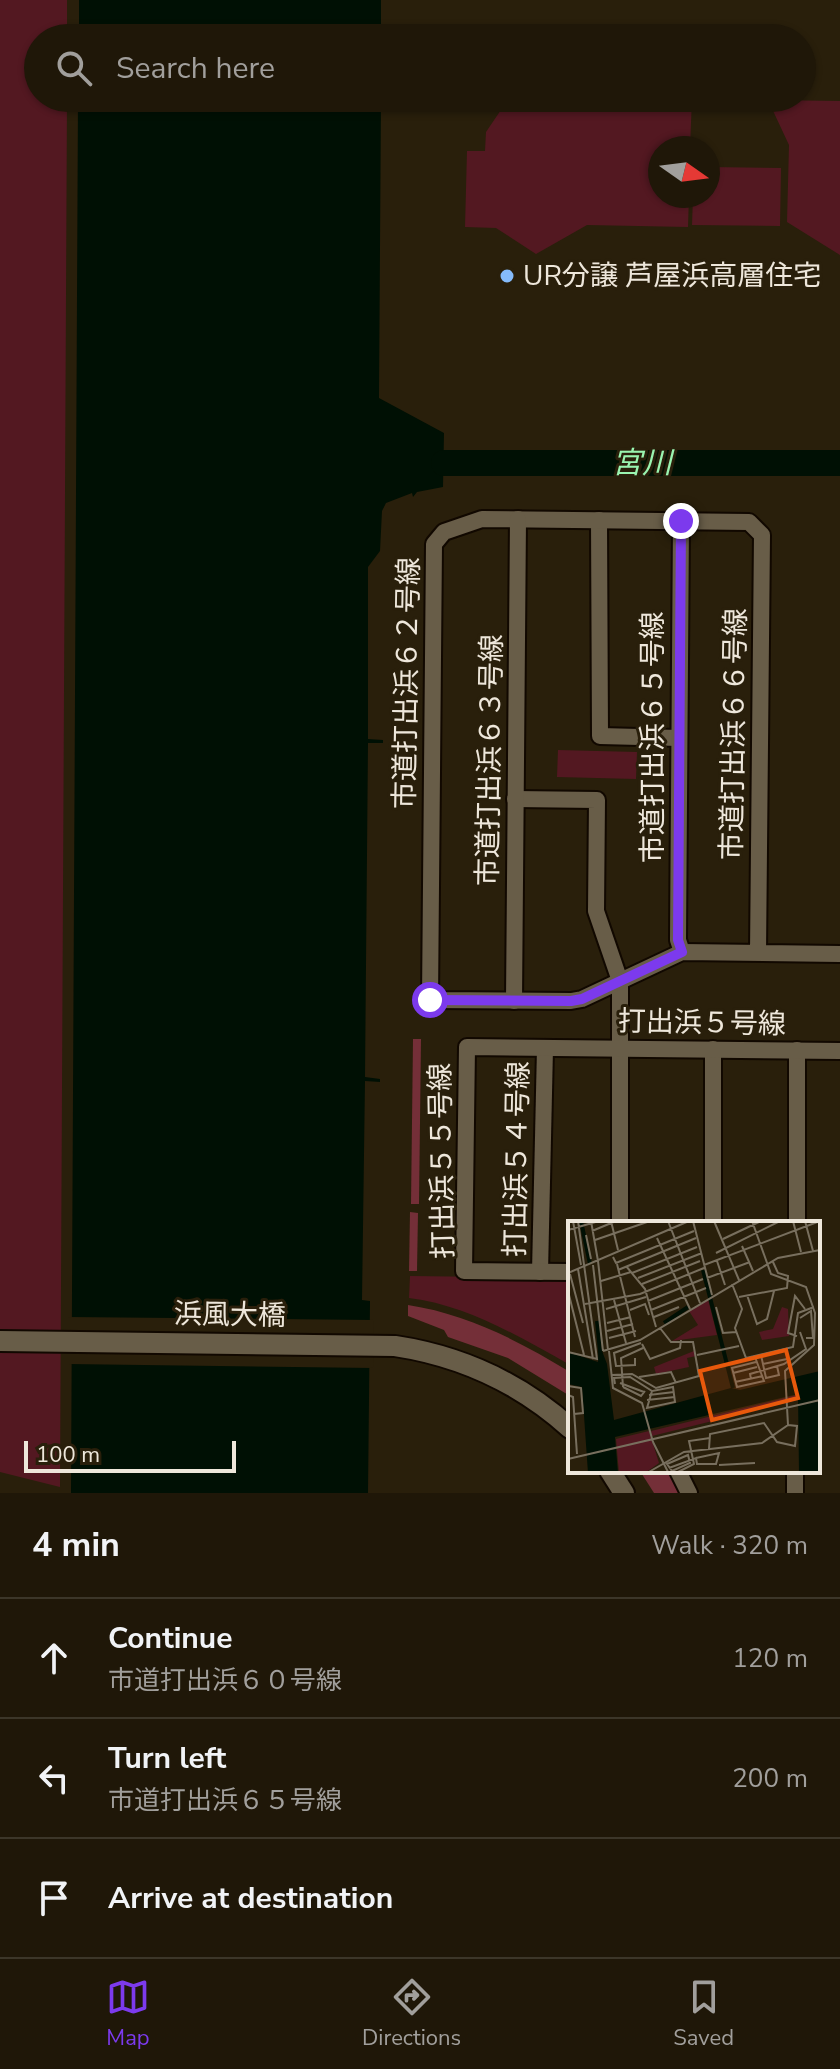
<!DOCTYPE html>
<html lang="en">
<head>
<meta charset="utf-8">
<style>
  body { margin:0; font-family:"Nunito Sans","Noto Sans JP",sans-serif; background:#2c2416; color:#f1f3f6 }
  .compass { position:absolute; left:648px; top:136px; width:72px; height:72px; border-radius:50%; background:#1f1708; box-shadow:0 2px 6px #0004; rotate:104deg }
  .scale { position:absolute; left:24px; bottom:20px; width:212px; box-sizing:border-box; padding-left:8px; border:4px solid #eee7db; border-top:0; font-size:22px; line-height:28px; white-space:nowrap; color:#eee7db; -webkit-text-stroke:6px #291f0b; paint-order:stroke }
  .stop { position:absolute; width:24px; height:24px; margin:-18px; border:6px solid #7c3aed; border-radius:50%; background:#fff }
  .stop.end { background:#7c3aed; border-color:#fff; box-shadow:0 2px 8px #0008 }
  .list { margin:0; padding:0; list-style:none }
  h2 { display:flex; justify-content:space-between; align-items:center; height:104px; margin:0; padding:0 32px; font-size:34px }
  h2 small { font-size:26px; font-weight:400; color:#a19f9c }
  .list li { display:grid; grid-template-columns:52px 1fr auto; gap:24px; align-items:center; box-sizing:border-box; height:120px; padding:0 32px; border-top:2px solid #3c3629 }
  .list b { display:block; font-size:30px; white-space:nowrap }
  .list p { margin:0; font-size:26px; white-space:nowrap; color:#a19f9c }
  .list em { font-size:26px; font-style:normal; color:#a19f9c }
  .icon { flex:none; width:44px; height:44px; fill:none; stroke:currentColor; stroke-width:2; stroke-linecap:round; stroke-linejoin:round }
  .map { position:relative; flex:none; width:840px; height:1493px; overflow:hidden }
  .search { position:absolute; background:#1f1708; box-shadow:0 2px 6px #0004; left:24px; right:24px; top:24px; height:88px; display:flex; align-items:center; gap:20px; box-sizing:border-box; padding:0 28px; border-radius:44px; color:#a19f9c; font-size:30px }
  .sheet { height:464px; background:#1f1708 }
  nav { display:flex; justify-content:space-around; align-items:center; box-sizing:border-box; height:112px; border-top:2px solid #3c3629; background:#1f1708; font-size:22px; color:#a19f9c }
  nav a { display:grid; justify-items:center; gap:4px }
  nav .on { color:#7c3aed }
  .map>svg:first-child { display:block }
  .green { fill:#531821 }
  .forest { fill:#742f38 }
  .water { fill:#001004 }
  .pier { fill:#291f0b }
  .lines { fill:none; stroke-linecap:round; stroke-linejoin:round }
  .river { stroke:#001004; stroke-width:26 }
  .minor-casing { stroke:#110800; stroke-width:20 }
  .tertiary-casing { stroke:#110800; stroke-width:24 }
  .minor { stroke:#685d48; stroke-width:16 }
  .tertiary { stroke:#685d48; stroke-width:20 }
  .route { stroke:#7c3aed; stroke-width:10 }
  .poi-dot { fill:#85bbfb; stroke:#291f0b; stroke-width:3 }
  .labels { text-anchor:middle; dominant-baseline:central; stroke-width:6; stroke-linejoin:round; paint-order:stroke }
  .poi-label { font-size:28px; fill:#eee7db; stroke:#291f0b; text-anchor:start }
  .street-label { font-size:28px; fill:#eee7db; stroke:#291f0b }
  .water-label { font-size:30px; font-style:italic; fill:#9af4b0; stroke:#291f0b }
  .inset-river { fill:none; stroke:#001004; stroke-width:4 }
  .inset-road { fill:none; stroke:#786f5e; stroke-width:2 }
  .view { fill:#e8590c; fill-opacity:0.15; stroke:#e8590c; stroke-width:4 }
  .inset-edge { fill:none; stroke:#eee7db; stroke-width:4 }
</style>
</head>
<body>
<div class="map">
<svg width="840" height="1493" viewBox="0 0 840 1493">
  <rect width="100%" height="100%" fill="#291f0b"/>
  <g class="green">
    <polygon points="0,0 67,0 67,38 38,38 38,98 67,98 60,1487 0,1472"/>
    <polygon points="509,98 692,98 690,148 660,148 660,196 689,196 688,227 587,225 536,254 496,228 465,227 467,151 485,151 486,132"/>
    <polygon points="768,100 840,101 840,255 787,222 789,145"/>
    <polygon points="708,167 781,168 780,226 692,225 693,196 708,196"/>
    <polygon points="558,750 637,752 636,779 557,777"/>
    <path d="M410,1276L570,1278V1365C520,1337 467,1305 409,1298Z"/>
  </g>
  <g class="forest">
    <polygon points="413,1039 421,1039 419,1204 411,1204"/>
    <polygon points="410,1212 418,1213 417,1271 409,1271"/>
    <path d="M408,1305C467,1314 519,1341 570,1372V1396L508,1358L448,1337L444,1330L408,1316Z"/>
    <polygon points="640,1471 673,1471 684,1493 654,1493"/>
  </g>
  <g class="water">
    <rect x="79" y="0" width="302" height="38"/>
    <polygon points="78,98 381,98 379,398 444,433 443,487 417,492 413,497 412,493 386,503 382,511 380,551 368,567 368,739 383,740 383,743 368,743 365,1077 380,1079 380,1082 365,1081 362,1300 370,1301 368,1493 71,1493"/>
  </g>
  <polygon class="pier" points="68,1317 374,1320 373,1368 68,1364"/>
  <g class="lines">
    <polyline class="river" points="444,463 840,463"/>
    <defs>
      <g id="minor">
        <polyline points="599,520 600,736 679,738"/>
        <polyline points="681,521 678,940 682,952"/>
        <polyline points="515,799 597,800 596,911 620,981 620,1223"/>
        <polyline points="758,953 762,535 749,522 482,519 444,532 434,544 430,1000 571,1001 582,999 682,952 840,954"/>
        <polyline points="514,1001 518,519"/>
        <polyline points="713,1223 713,1049"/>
        <polyline points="797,1223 797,1050"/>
        <polyline points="540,1272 545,1048"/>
        <polyline points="570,1272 464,1271 467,1047 840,1051"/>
        <polyline points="678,1471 689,1493"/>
        <polyline points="795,1493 795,1471"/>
      </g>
      <g id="tertiary">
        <path d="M0,1341L395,1346C461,1356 520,1383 570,1428"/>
        <polyline points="610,1471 624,1493"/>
      </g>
    </defs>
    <use href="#minor" class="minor-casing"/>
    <use href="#tertiary" class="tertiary-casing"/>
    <use href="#minor" class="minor"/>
    <use href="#tertiary" class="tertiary"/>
  </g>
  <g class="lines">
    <polyline class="route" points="430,1000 571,1001 582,999 682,952 678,940 681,521"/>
  </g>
  <circle class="poi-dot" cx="507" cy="276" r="8"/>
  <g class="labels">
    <g class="poi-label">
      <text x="523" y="276">UR分譲 芦屋浜高層住宅</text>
    </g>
    <g class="street-label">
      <text transform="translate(407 683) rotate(-89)">市道打出浜６２号線</text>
      <text transform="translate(734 734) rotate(-89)">市道打出浜６６号線</text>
      <text transform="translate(653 737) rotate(-90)">市道打出浜６５号線</text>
      <text transform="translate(490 760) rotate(-89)">市道打出浜６３号線</text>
      <text transform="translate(702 1023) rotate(1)">打出浜５号線</text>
      <text transform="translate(517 1159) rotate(-89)">打出浜５４号線</text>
      <text transform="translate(442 1161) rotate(-91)">打出浜５５号線</text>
      <text transform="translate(230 1315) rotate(1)">浜風大橋</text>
    </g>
    <g class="water-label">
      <text x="642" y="463">宮川</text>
    </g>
  </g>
  <g transform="translate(568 1221)">
    <rect width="252" height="252" fill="#291f0b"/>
    <path d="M140,78L149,114L104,120L130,104L121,90ZM214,86L220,88L221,115L194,119L191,111L205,108ZM126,130L128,135L119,137L121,146L88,153L86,146ZM229,174V179L84,215L83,210ZM81,210L91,242L77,252H51L48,218Z" fill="#531821"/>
    <path d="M31,122L39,143L46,199L163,167L172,169L252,150V252H231L230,173L47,216L50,252H20L14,166L0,163V131L30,141Z" fill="#001004"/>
    <path class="inset-river" d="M13,0L22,43M135,49L165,167M29,100L33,140M96,102L120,86"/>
    <path class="inset-road" d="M5,0L13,44M23,0L30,40M43,0L50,29M100,0L132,82M125,0L144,74M146,0L171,59M225,0L233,31M237,0L245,30M0,9L31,0M24,10L48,0M18,14L23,38M89,17L122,88M155,18L193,0M27,19L82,0M174,25L185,50M148,32L212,0M45,36L48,42L126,10M30,40L40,129M149,40L157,64M49,43L67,116M25,44L35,130M136,44L252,0M58,45L77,68L88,106M10,48L25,138M50,49L128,17M0,52L121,0M64,52L129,26M2,53L15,102M70,57L134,32M139,57L182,41M33,60L63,51M74,63L132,40M164,63L174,88L167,107L178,137L225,126L230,92L246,86M0,70L16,134M179,74L189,103L199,98L206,70M171,76L219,67L220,55L210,52L205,41M46,79L58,122M80,80L135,58M17,83L72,73L136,47M148,86L155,112L168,111M38,88L78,76M62,89L77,83L81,94M83,89L138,67M86,96L111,86M232,97L243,90L245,117H238M39,102L63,96M39,110L65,103M229,115L220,112L227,75L237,88M41,117L68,110M74,123L82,138L112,127L113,119M35,130L72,119L210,37L252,29M41,130L45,167L74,182L85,221M0,131L29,138L10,0M129,134L171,125M193,134L198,157L211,154L209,145M187,136L196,160L169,166L164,147L188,141M67,137V144L48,145L46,132L73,122M195,143L219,138M165,152L189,146M44,154L64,153L88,167L131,155L125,121H103L92,107M71,156L103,151L108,162M183,158L182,153L216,143L238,128L232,111M167,161L195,155M52,162L76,171M47,163L46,157L62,156L84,170M0,165L13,167L15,192L6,193M55,166L53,137L75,127M55,166L73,175L77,170M105,166L107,181L79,187L84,170ZM0,174L5,176L9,233M81,174L106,171M79,179L107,176M85,221L100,251M141,228L142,213L196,202L209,221L227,225L229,205L220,204M120,234L122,242L104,250L99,243ZM0,238L252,179M151,244L187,242M101,247L128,237L129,243H148L151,232L128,237M79,252L116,231L194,222L220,204L217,150L246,124L247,92L238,66L203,53L184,0M108,252L126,243L121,220L142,217"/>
    <path class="view" d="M218,129L230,177L144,199L132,150Z"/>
    <rect width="252" height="252" class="inset-edge"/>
  </g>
</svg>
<svg class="compass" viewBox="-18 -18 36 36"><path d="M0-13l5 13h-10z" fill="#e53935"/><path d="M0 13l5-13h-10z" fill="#a19f9c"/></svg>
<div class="scale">100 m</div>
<div class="stop" style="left:430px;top:1000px"></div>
<div class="stop end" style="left:681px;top:521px"></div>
<div class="search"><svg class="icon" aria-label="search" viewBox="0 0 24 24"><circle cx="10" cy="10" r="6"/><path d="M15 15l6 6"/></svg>Search here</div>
</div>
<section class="sheet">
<h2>4 min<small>Walk · 320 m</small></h2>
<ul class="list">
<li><svg class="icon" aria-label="ahead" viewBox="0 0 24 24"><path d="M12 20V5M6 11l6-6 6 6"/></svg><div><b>Continue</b><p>市道打出浜６０号線</p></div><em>120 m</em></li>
<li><svg class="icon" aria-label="left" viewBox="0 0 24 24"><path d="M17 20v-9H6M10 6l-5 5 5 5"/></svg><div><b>Turn left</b><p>市道打出浜６５号線</p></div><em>200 m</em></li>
<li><svg class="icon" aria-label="arrive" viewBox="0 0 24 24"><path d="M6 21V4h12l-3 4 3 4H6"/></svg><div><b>Arrive at destination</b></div></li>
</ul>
</section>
<nav>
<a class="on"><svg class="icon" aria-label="map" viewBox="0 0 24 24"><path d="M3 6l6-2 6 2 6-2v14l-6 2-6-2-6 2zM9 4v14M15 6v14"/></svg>Map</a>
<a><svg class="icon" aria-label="directions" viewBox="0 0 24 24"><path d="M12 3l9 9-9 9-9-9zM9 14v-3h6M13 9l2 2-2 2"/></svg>Directions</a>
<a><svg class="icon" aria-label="saved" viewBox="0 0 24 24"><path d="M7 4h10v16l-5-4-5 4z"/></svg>Saved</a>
</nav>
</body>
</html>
